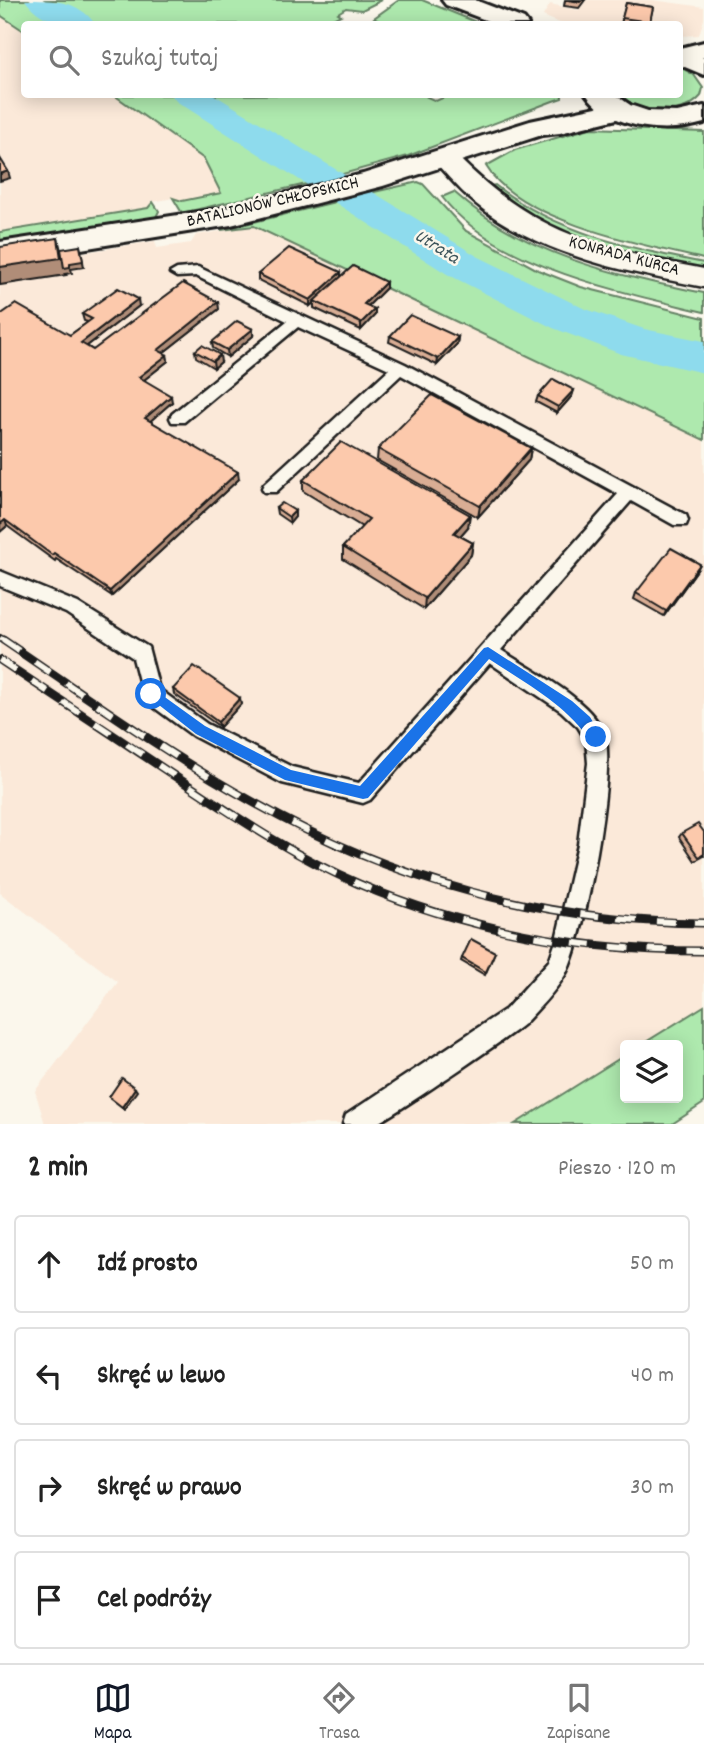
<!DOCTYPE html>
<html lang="pl">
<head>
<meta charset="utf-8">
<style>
  body { margin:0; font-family:Dekko,sans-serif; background:#f2f2f2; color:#222 }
  .controls { position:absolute; right:21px; bottom:21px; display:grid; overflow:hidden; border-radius:7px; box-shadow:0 4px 18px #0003 }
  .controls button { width:63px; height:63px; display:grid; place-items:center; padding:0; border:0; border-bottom:2px solid #e0e0e0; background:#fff; color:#222; font:35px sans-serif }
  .stop { position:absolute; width:21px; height:21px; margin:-16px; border:5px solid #1a73e8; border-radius:50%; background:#fff }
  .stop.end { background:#1a73e8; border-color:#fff; box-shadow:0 2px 7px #0008 }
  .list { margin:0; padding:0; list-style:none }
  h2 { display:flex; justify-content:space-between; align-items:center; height:91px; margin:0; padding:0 28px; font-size:30px }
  h2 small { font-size:23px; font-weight:400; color:#767676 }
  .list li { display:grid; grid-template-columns:46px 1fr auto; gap:21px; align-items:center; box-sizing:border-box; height:98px; margin:0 14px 14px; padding:0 14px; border:2px solid #e0e0e0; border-radius:7px }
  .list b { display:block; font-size:26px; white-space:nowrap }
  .list em { font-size:23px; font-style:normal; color:#767676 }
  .icon { flex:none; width:38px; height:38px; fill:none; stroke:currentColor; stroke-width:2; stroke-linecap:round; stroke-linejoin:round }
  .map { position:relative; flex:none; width:704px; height:1124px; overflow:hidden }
  .search { position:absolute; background:#fff; box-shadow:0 4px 18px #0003; left:21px; right:21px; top:21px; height:77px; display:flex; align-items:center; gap:18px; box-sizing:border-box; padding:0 24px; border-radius:7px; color:#767676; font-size:26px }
  .sheet { height:539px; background:#fff }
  nav { display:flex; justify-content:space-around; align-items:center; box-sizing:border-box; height:98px; border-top:2px solid #e0e0e0; background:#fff; font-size:19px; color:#767676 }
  nav a { display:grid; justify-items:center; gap:4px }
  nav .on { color:#111827 }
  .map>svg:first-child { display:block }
  .built { fill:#fbe9d9 }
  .green { fill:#aee9ae; stroke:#658265; stroke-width:2 }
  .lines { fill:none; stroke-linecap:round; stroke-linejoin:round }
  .river { fill:#8edbed; fill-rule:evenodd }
  .service-casing { stroke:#1c1c1c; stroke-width:5 }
  .minor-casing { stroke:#1c1c1c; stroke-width:5 }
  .tertiary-casing { stroke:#1c1c1c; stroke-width:6 }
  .secondary-casing { stroke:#1c1c1c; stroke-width:6 }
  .service { fill:#fbf7ec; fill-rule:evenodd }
  .minor { fill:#fbf7ec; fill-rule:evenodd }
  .tertiary { fill:#fbf7ec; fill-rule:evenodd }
  .secondary { fill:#fbf7ec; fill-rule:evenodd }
  .rail-far1-casing { stroke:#1c1c1c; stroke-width:8 }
  .rail-casing { stroke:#1c1c1c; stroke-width:9 }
  .rail-far1 { stroke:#fbf7ec; stroke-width:5; stroke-dasharray:15; stroke-linecap:butt }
  .rail { stroke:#fbf7ec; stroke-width:6; stroke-dasharray:19; stroke-linecap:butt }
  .wall { fill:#d9ad94; stroke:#1c1c1c; stroke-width:2 }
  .shaded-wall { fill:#b08d78; stroke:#1c1c1c; stroke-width:2 }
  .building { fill:#fcc9ac; stroke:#1c1c1c; stroke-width:2 }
  .route { fill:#1a73e8 }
  .labels { text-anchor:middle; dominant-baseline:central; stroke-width:5; stroke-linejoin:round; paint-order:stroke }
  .far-street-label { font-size:18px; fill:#1c1c1c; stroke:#fbf7ec }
  .far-water-label { font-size:19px; font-style:italic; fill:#3e555b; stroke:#fbf7ec }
</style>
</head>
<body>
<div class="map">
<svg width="704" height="1124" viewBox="0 0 704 1124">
  <rect width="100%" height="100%" fill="#fbf7ec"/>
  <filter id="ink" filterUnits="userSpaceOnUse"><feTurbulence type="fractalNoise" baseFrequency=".0143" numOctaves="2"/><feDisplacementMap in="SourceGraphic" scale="14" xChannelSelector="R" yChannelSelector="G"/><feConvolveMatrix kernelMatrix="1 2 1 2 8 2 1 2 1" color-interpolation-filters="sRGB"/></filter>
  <g filter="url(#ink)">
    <g class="built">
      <polygon points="585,0 652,0 704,7 704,19 699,35 680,36 680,24 562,24 543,16 550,4 578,10"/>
      <polygon points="0,15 24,31 24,94 114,95 204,159 221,193 181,201 173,198 153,202 148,208 0,232"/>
      <polygon points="254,226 704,440 704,1006 641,1045 625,1045 625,1055 515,1124 45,1124 35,1091 118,982 0,893 0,266 155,241 157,248 191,243 196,235"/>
    </g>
    <g class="green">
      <polygon points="0,0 29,0 67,24 24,24 24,31 0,15"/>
      <polygon points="46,0 382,0 362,10 346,8 338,13 341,15 323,24 85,24"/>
      <polygon points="399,0 422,0 481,24 384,24 374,18"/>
      <path d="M680,67L694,75L703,88L701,96C681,119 638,112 617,95L680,94Z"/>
      <polygon points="430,94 427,97 436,101 449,95 562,95 562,98 553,101 408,156 332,177 197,95"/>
      <polygon points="114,95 177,95 315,182 182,213 173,198 182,201 221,193 204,159"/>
      <path d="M590,128L704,132V259C646,246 518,221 486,166L515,150Z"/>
      <path d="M418,182L423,184L466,231L538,270L581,287L704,318V350C669,343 634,337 600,324C518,294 443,246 368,202L373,200L372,198L367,200L361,195Z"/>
      <path d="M495,185C556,233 630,248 704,263V270L586,242L539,222L486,187Z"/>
      <path d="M454,192C524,255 614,275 704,293V312C623,292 495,267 442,197Z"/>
      <path d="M343,200C411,241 478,287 551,319C600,340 652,355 704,365V440L388,289L353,270L349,271L254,226L221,230Z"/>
      <polygon points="153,202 159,211 156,217 0,241 0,232 148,208"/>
      <polygon points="704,1006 704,1103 672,1124 515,1124 625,1055 625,1098 678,1098 678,1045 641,1045"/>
    </g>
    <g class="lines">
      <g class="river">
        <path d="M25,0C53,0 78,0 95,24C69,26 42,24 25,0Z"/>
        <polygon points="171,94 213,94 477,256 583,308 644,329 704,341 704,373 621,354 553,328 447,274 176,101"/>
      </g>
      <defs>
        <path id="service" d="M198,267L405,364L686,515L688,520L686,525H674L631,501L501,650C531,670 595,701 605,737C616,771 584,944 565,975C555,992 537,1010 524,1024C513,1034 384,1122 375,1124C365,1124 353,1124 343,1124L346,1115L506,1009L549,961L555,944L578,844L588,763L586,740L578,727L561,711L490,663L370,800L363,803L282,783L193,736L144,700L133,658L66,613L0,586V571L78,603L148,647L159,689L207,724L292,767L359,783L618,494L401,375L276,492H264L262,488L264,484L389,369L298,327L184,422H172L170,418L172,414L287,321L196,276L177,277L170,273L177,269Z"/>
        <path id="minor" d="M445,150L454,153C531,233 598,249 704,269V287C631,273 554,258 491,215C470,201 453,182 436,163L432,158L436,153Z"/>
        <g id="tertiary">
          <polygon points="704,42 704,57 680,63 680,48"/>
          <polygon points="620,102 629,104 633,110 629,116 560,133 542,135 383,186 231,225 0,262 0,242 231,207 363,174 530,121"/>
        </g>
        <g id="secondary">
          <polygon points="442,0 475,0 524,19 528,24 496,24 446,5"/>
          <polygon points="680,49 704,58 704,75 680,65"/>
          <path d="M586,94H615L630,105L648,111L677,112L704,106V123C666,134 611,130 586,94Z"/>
        </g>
      </defs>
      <use href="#service" class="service-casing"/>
      <use href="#minor" class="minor-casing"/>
      <use href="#tertiary" class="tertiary-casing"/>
      <use href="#secondary" class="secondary-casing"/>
      <use href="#service" class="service"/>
      <use href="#minor" class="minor"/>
      <use href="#tertiary" class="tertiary"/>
      <use href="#secondary" class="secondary"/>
      <defs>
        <polyline id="rail-far1" points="0,638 6,642"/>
        <g id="rail">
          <path d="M3,640C86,696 166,754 253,802C395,882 541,921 704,923"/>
          <path d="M0,660C59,699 118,738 176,777C235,816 293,856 359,884C469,931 584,951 704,951"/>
        </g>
      </defs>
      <use href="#rail-far1" class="rail-far1-casing"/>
      <use href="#rail" class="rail-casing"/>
      <use href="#rail-far1" class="rail-far1"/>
      <use href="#rail" class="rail"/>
    </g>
    <g class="wall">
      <polygon points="565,0 585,0 579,8 564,6"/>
      <polygon points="626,3 653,7 649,24 621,24"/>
      <polygon points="341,272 341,276 386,288 368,306 375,315 361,330 314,308 314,303 310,306 258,280 258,274"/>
      <polygon points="139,306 87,346 93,350 219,309 163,353 167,355 168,361 144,380 172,402 150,421 239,479 112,596 56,559 55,561 7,526 0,532 0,315 70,335 88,322 84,321 82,314"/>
      <polygon points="253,336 228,357 213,348 212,342"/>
      <polygon points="390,336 458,337 457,344 437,365 389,342"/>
      <polygon points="195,351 221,362 214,368 196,357"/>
      <polygon points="574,390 572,396 557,413 536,402 538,396"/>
      <polygon points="531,448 529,460 478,517 377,460 378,449"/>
      <polygon points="303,480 468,527 460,536 473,543 471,555 424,609 343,559 343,547 362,527 303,491"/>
      <polygon points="276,508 295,511 295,517 290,523 277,514"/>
      <polygon points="697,570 664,616 634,599 636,593"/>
      <polygon points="173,689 241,704 220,727 174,694"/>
      <polygon points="682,833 704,856 695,861 679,837"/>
      <polygon points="495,952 485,975 461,961 462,958"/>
    </g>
    <g class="shaded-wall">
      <polygon points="8,171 10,178 0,181 0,174"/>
      <polygon points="58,238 62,255 70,263 80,246 84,267 71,269 72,273 65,274 66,275 0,285 0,267"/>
      <polygon points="341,272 341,279 310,306 310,300"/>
      <polygon points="386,282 386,288 364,310 364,304"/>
      <polygon points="138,299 139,306 83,349 81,343"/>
      <polygon points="218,302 219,309 159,356 158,350"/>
      <polygon points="375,309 375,315 361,330 361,323"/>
      <polygon points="253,329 253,336 228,357 227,350"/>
      <polygon points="458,337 457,344 437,365 438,359"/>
      <polygon points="167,355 168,361 140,383 139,377"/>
      <polygon points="220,355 221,362 214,368 213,361"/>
      <polygon points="574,390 572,396 557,413 558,407"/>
      <polygon points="171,396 172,402 147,424 145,418"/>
      <polygon points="531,448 529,460 478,517 480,506"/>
      <polygon points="238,472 239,479 112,596 110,591"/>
      <polygon points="295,511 295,517 290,523 289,517"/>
      <polygon points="470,515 468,527 453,544 454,533"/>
      <polygon points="5,520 7,526 0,532 0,524"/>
      <polygon points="473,543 471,555 424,609 425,598"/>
      <polygon points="700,564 697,570 664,616 666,611"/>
      <polygon points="240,698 241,704 220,727 218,722"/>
      <polygon points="135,1088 137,1091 124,1109 122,1107"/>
    </g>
    <g class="building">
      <polygon points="568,0 582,0 580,2"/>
      <polygon points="626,3 653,7 650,22 622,18"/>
      <polygon points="0,158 8,171 0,174"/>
      <polygon points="58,238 61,258 0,267 0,247"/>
      <polygon points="80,246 83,261 70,263 70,267 64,268 61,249"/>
      <polygon points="289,248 341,272 310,300 258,274"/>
      <polygon points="353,266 386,282 364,304 375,309 361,323 314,301"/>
      <polygon points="183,283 218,302 158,350 167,355 139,377 171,396 145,418 238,472 110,591 54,553 52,555 5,520 0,524 0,315 16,304 70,335 92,319 82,314 118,288 138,299 81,343 93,350"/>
      <polygon points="410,315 458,337 438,359 390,336"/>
      <polygon points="237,321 253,329 227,350 212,342"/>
      <polygon points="202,345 220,355 213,361 195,351"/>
      <polygon points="553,379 574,390 558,407 538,396"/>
      <polygon points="432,395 531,448 480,506 378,449"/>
      <polygon points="341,442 470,515 454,533 473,543 425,598 343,547 369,519 303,480"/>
      <polygon points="282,503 295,511 289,517 276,508"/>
      <polygon points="671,548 700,564 666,611 636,593"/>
      <polygon points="194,666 240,698 218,722 173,689"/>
      <polygon points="698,824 704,832 704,854 699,857 682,833"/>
      <polygon points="471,939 495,952 486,972 462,958"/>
      <polygon points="122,1078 135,1088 122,1107 109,1097"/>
    </g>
  </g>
  <path class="route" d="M488,647L572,701L590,717L602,737L600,742H591C567,705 525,683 489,659L368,798L363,799L285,780L196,734L145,694L151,689L155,690L205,726L291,770L360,786L484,648Z"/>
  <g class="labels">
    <g class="far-street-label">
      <text transform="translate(273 203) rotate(-13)">BATALIONÓW CHŁOPSKICH</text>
      <text transform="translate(624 257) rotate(15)">KONRADA KURCA</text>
    </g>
    <g class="far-water-label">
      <text transform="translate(436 248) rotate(32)">Utrata</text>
    </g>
  </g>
</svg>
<div class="controls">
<button><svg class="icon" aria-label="layers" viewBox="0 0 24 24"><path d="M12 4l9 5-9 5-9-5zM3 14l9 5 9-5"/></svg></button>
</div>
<div class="stop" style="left:151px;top:694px"></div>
<div class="stop end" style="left:596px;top:737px"></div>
<div class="search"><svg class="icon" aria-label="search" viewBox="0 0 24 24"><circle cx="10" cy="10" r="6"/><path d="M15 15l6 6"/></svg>Szukaj tutaj</div>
</div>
<section class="sheet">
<h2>2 min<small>Pieszo · 120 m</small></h2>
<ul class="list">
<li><svg class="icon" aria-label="ahead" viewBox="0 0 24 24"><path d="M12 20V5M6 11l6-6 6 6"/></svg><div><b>Idź prosto</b></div><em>50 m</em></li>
<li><svg class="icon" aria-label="left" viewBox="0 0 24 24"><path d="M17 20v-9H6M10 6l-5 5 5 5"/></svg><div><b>Skręć w lewo</b></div><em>40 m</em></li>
<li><svg class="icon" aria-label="right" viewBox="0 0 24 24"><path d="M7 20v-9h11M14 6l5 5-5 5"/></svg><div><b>Skręć w prawo</b></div><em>30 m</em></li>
<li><svg class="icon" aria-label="arrive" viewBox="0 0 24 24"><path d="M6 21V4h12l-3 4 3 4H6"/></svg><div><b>Cel podróży</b></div></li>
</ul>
</section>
<nav>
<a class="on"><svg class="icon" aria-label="map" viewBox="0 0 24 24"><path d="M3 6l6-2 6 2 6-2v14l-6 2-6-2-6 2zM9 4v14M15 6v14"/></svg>Mapa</a>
<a><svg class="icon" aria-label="directions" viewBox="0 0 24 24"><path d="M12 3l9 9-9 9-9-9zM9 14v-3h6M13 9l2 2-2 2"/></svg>Trasa</a>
<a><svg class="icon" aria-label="saved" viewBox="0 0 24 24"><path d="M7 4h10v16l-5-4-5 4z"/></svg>Zapisane</a>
</nav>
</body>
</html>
